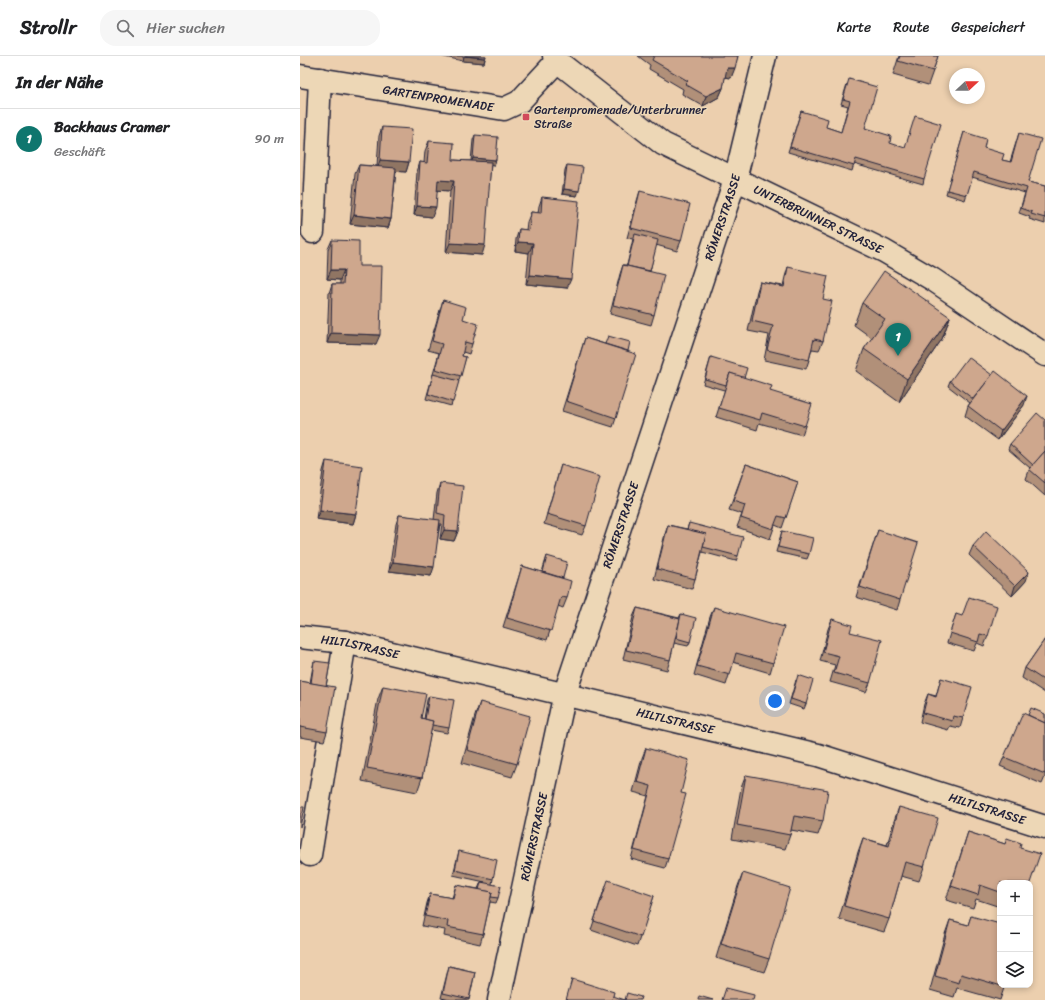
<!DOCTYPE html>
<html lang="de">
<head>
<meta charset="utf-8">
<style>
  body { margin:0; font-family:Sriracha,sans-serif; background:#f6f6f6; color:#202124 }
  .controls { position:absolute; right:12px; bottom:12px; display:grid; overflow:hidden; border-radius:8px; box-shadow:0 2px 6px #0003 }
  .controls button { width:36px; height:36px; display:grid; place-items:center; padding:0; border:0; border-bottom:1px solid #e0e0e0; background:#fff; color:#202124; font:20px sans-serif }
  .compass { position:absolute; left:649px; top:12px; width:36px; height:36px; border-radius:50%; background:#fff; box-shadow:0 2px 6px #0003; rotate:68deg }
  .you { position:absolute; left:475px; top:645px; width:14px; height:14px; margin:-10px; border:3px solid #fff; border-radius:50%; background:#1a73e8; box-shadow:0 0 0 6px #1a73e833 }
  .badge { display:grid; place-items:center; width:26px; height:26px; border-radius:50%; background:#0f766e; color:#fff; font-size:13px; font-weight:700 }
  .pin { position:absolute; translate:-50% -33px; filter:drop-shadow(0 1px 2px #0008) }
  .pin::after { content:''; position:absolute; top:21px; width:14px; height:12px; background:inherit; clip-path:polygon(0 0,100% 0,50% 100%) }
  .list { margin:0; padding:0; list-style:none }
  h2 { display:flex; justify-content:space-between; align-items:center; height:52px; margin:0; padding:0 16px; font-size:17px }
  h2 small { font-size:13px; font-weight:400; color:#757577 }
  .list li { display:grid; grid-template-columns:26px 1fr auto; gap:12px; align-items:center; box-sizing:border-box; height:60px; padding:0 16px; border-top:1px solid #e0e0e0 }
  .list b { display:block; font-size:15px; white-space:nowrap }
  .list p { margin:0; font-size:13px; white-space:nowrap; color:#757577 }
  .list em { font-size:13px; font-style:normal; color:#757577 }
  .icon { flex:none; width:22px; height:22px; fill:none; stroke:currentColor; stroke-width:2; stroke-linecap:round; stroke-linejoin:round }
  .map { position:relative; flex:none; width:745px; height:944px; overflow:hidden }
  header { display:flex; align-items:center; gap:24px; box-sizing:border-box; height:56px; padding:0 20px; background:#fff; border-bottom:1px solid #e0e0e0 }
  header strong { font-size:19px }
  nav { display:flex; gap:22px; margin-inline-start:auto; font-size:14px }
  .search { width:280px; height:36px; background:#f6f6f6; display:flex; align-items:center; gap:10px; box-sizing:border-box; padding:0 14px; border-radius:16px; color:#757577; font-size:15px }
  main { display:flex }
  aside { flex:1; background:#fff }
  .map>svg:first-child { display:block }
  .lines { fill:none; stroke-linecap:round; stroke-linejoin:round }
  .minor-casing { stroke:#22223b; stroke-width:25 }
  .minor { stroke:#edd7b6; stroke-width:22 }
  .wall { fill:#b19079; stroke:#22223b }
  .shaded-wall { fill:#907563; stroke:#22223b }
  .building { fill:#cea78d; stroke:#22223b }
  .poi-dot { fill:#d1495b; stroke:#edd7b6; stroke-width:1.5 }
  .labels { text-anchor:middle; dominant-baseline:central; stroke-width:3; stroke-linejoin:round; paint-order:stroke }
  .street-label { font-size:12px; fill:#22223b; stroke:#edd7b6 }
  .poi-label { font-size:12px; fill:#22223b; stroke:#edd7b6; text-anchor:start }
</style>
</head>
<body>
<header>
<strong>Strollr</strong>
<div class="search"><svg class="icon" aria-label="search" viewBox="0 0 24 24"><circle cx="10" cy="10" r="6"/><path d="M15 15l6 6"/></svg>Hier suchen</div>
<nav><a>Karte</a><a>Route</a><a>Gespeichert</a></nav>
</header>
<main>
<aside>
<h2>In der Nähe<small></small></h2>
<ul class="list">
<li><span class="badge">1</span><div><b>Backhaus Cramer</b><p>Geschäft</p></div><em>90 m</em></li>
</ul>
</aside>
<div class="map">
<svg width="745" height="944" viewBox="0 0 745 944">
  <rect width="100%" height="100%" fill="#eccfae"/>
  <filter id="ink" filterUnits="userSpaceOnUse"><feTurbulence type="fractalNoise" baseFrequency=".025" numOctaves="2"/><feDisplacementMap in="SourceGraphic" scale="8" xChannelSelector="R" yChannelSelector="G"/><feConvolveMatrix kernelMatrix="1 2 1 2 8 2 1 2 1" color-interpolation-filters="sRGB"/></filter>
  <g filter="url(#ink)">
    <g class="lines">
      <defs>
        <g id="minor">
          <path id="s1" d="M254,0L257,5L363,88L584,195L632,223L745,299"/>
          <path id="s2" d="M0,20L204,53L219,46L257,5"/>
          <polyline points="13,176 20,23"/>
          <path id="s3" d="M0,581L45,586L518,699L745,771"/>
          <polyline points="10,799 45,586"/>
          <path id="s4" d="M199,944L265,637L435,124L465,0"/>
        </g>
      </defs>
      <use href="#minor" class="minor-casing"/>
      <use href="#minor" class="minor"/>
    </g>
    <g class="wall">
      <polygon points="140,0 186,0 184,7 163,5"/>
      <polygon points="338,0 438,0 431,22 425,21 423,32 419,41 403,50 382,38 383,33 349,13 350,9"/>
      <polygon points="599,0 638,0 633,15 628,29 593,19"/>
      <polygon points="547,28 565,72 590,87 624,123 623,128 554,108 552,115 488,96 501,55 526,71 541,76 548,50 541,48"/>
      <polygon points="82,71 109,106 106,116 96,115 91,163 88,172 50,168 55,118 59,109 77,110 79,80"/>
      <polygon points="664,76 684,92 702,104 710,106 719,77 728,126 745,130 745,168 729,163 730,161 719,157 725,137 672,121 665,144 646,138"/>
      <polygon points="175,79 196,104 194,109 191,108 182,199 146,196 150,135 137,134 132,161 114,159 117,116 120,106 124,107 125,95 129,85 153,104 171,105 173,84"/>
      <polygon points="267,109 277,140 262,138 265,114"/>
      <polygon points="340,135 381,185 377,195 356,189 350,215 354,259 351,269 310,258 320,218 323,209 327,209 333,183 327,182 337,145"/>
      <polygon points="242,141 267,232 226,228 229,197 215,195 216,183 219,173 226,174 227,166 231,156 238,157 239,150"/>
      <polygon points="32,184 59,210 76,288 27,287 29,237 32,228 40,228 40,224 27,223 28,193"/>
      <polygon points="488,211 523,243 523,285 519,294 512,293 509,304 506,313 464,304 469,279 448,275 457,235 460,226 483,230 485,221"/>
      <polygon points="143,244 163,263 172,288 169,298 163,296 162,300 166,301 151,350 126,343 139,297 128,294"/>
      <polygon points="562,247 650,261 642,283 599,346 556,315 564,293 572,282 554,269"/>
      <polygon points="285,282 328,295 316,362 313,371 262,355"/>
      <polygon points="411,301 444,322 470,335 505,370 502,379 459,367 457,374 416,361 425,333 424,334 403,328"/>
      <polygon points="650,325 724,349 698,384 665,360 668,350 670,347 648,330"/>
      <polygon points="745,364 745,440 726,423 730,412 708,393 710,388"/>
      <polygon points="26,405 56,458 53,468 16,463 23,415"/>
      <polygon points="446,408 498,426 482,472 475,469 470,483 437,471 442,458 429,454"/>
      <polygon points="261,409 286,470 282,479 244,468 258,419"/>
      <polygon points="140,427 158,475 154,485 140,483 142,468 140,468 131,520 89,515 96,468 99,459 134,464 137,437"/>
      <polygon points="389,467 438,500 436,505 402,496 395,523 392,533 354,523 365,478 368,469 387,473"/>
      <polygon points="578,474 600,544 597,554 556,541"/>
      <polygon points="482,475 509,498 507,503 476,496"/>
      <polygon points="673,490 726,525 712,540 669,499"/>
      <polygon points="247,500 263,523 267,542 263,552 258,550 247,584 203,571 219,520 222,510 242,516"/>
      <polygon points="414,551 473,607 470,617 433,606 426,629 394,619 410,561"/>
      <polygon points="337,552 379,562 381,558 390,586 388,590 374,587 370,604 367,614 323,603 333,561"/>
      <polygon points="656,558 688,580 684,590 677,587 674,595 647,587"/>
      <polygon points="532,563 550,576 570,627 566,636 530,626 535,609 520,605 528,573"/>
      <polygon points="745,583 745,637 722,622 725,612"/>
      <polygon points="14,605 26,630 27,676 24,685 0,681 0,625 10,627 13,610"/>
      <polygon points="641,622 663,662 660,672 650,670 648,674 620,666 624,648 628,638 636,640"/>
      <polygon points="496,624 506,648 504,653 489,648"/>
      <polygon points="83,630 121,662 124,663 127,644 129,640 149,672 147,677 131,674 122,722 117,736 62,725 78,643"/>
      <polygon points="180,646 217,708 212,721 162,707 175,660"/>
      <polygon points="745,658 745,721 742,728 700,710 704,701 728,659"/>
      <polygon points="346,692 381,737 368,803 365,812 331,803 348,740 333,736 342,702"/>
      <polygon points="446,719 523,765 518,779 491,774 490,779 485,793 432,783 441,732"/>
      <polygon points="599,751 624,811 619,825 601,820 589,863 584,876 539,863 558,796 563,782 587,789 594,765"/>
      <polygon points="668,776 705,788 720,792 700,827 700,851 676,843 673,852 646,844"/>
      <polygon points="159,795 193,823 192,828 198,842 196,847 190,846 183,878 180,888 144,880 145,874 122,870 127,847 130,838 152,842 156,829 178,833 181,826 185,826 153,819"/>
      <polygon points="443,817 469,903 464,916 416,902 438,830"/>
      <polygon points="304,834 354,840 337,890 291,874"/>
      <polygon points="671,860 705,929 700,944 657,932 654,941 630,934 645,878 650,864 668,869"/>
      <polygon points="149,910 175,916 169,944 151,944 141,942"/>
    </g>
    <g class="shaded-wall">
      <polygon points="164,0 185,2 184,7 163,5"/>
      <polygon points="427,12 435,12 431,22 424,21"/>
      <polygon points="423,32 419,41 403,50 406,40"/>
      <polygon points="173,102 196,104 194,109 171,107"/>
      <polygon points="80,104 109,106 106,116 77,114"/>
      <polygon points="138,124 154,125 150,135 134,134"/>
      <polygon points="264,133 279,135 277,140 262,138"/>
      <polygon points="117,150 136,151 132,161 114,159"/>
      <polygon points="54,159 91,163 88,172 50,168"/>
      <polygon points="218,186 233,187 229,197 215,195"/>
      <polygon points="150,187 185,189 182,199 146,196"/>
      <polygon points="31,214 44,214 40,224 27,223"/>
      <polygon points="230,219 271,223 267,232 226,228"/>
      <polygon points="650,261 642,283 599,346 607,323"/>
      <polygon points="31,277 80,279 76,288 27,287"/>
      <polygon points="727,340 724,349 698,384 701,375"/>
      <polygon points="20,454 56,458 53,468 16,463"/>
      <polygon points="144,474 158,475 154,485 140,483"/>
      <polygon points="93,506 134,511 131,520 89,515"/>
      <polygon points="729,516 726,525 712,540 715,530"/>
    </g>
    <g class="building">
      <polygon points="165,0 186,0 185,2"/>
      <polygon points="354,0 438,0 435,12 427,12 423,32 406,40 385,28 388,25 352,4"/>
      <polygon points="600,0 638,0 633,15 598,5"/>
      <polygon points="549,23 577,31 565,72 591,80 590,87 605,92 615,60 641,68 624,123 556,103 554,110 490,91 501,55 528,63 526,71 541,76 550,45 543,43"/>
      <polygon points="82,71 112,73 109,106 80,104"/>
      <polygon points="664,76 686,83 684,92 704,98 702,104 711,106 719,77 741,83 728,126 745,130 745,162 731,158 732,156 721,152 727,132 674,116 667,139 647,134"/>
      <polygon points="175,79 198,81 196,104 173,102"/>
      <polygon points="129,85 154,87 153,104 191,106 185,189 150,187 154,125 138,124 136,151 117,150 120,106 127,107"/>
      <polygon points="59,109 96,112 91,163 54,159"/>
      <polygon points="267,109 283,111 279,135 264,133"/>
      <polygon points="340,135 390,148 381,185 331,172"/>
      <polygon points="242,141 279,145 271,223 230,219 233,187 218,186 219,173 229,174 231,156 241,157"/>
      <polygon points="335,178 358,184 350,215 327,210"/>
      <polygon points="32,184 59,185 59,210 82,210 80,279 31,277 32,228 43,228 44,214 31,214"/>
      <polygon points="323,209 364,219 354,259 313,249"/>
      <polygon points="488,211 528,220 523,243 532,245 523,285 514,283 509,304 467,294 473,270 452,265 460,226 484,231"/>
      <polygon points="584,215 650,261 607,323 564,293 585,263 562,247"/>
      <polygon points="143,244 166,251 163,263 178,268 172,288 165,286 162,300 166,301 161,320 135,313 142,288 132,285"/>
      <polygon points="308,280 330,286 328,295 305,288"/>
      <polygon points="285,282 336,298 316,362 266,345"/>
      <polygon points="411,301 447,312 444,322 430,317 426,329 405,323"/>
      <polygon points="668,301 692,319 673,343 650,325"/>
      <polygon points="695,315 727,340 701,375 668,350"/>
      <polygon points="430,317 472,330 470,335 512,348 505,370 462,357 460,364 419,352"/>
      <polygon points="133,318 159,325 153,346 128,338"/>
      <polygon points="737,357 745,364 745,395 733,409 710,388"/>
      <polygon points="745,395 745,427 729,413"/>
      <polygon points="26,405 62,410 56,458 20,454"/>
      <polygon points="446,408 498,426 486,462 478,460 473,473 441,462 445,449 433,445"/>
      <polygon points="261,409 300,421 286,470 247,458"/>
      <polygon points="140,427 163,430 158,475 144,474 145,459 137,457"/>
      <polygon points="99,459 140,464 134,511 93,506"/>
      <polygon points="389,467 443,481 438,500 403,491 406,478 387,474"/>
      <polygon points="368,469 406,478 395,523 357,513"/>
      <polygon points="578,474 618,487 600,544 560,531"/>
      <polygon points="482,475 513,482 509,498 478,491"/>
      <polygon points="686,475 729,516 715,530 673,490"/>
      <polygon points="247,500 267,506 263,522 243,516"/>
      <polygon points="222,510 271,525 267,542 261,541 251,575 207,562"/>
      <polygon points="669,541 697,550 688,580 680,578 678,586 650,577 656,558 662,560"/>
      <polygon points="414,551 484,571 473,607 436,597 430,619 397,610"/>
      <polygon points="337,552 380,563 370,604 326,594"/>
      <polygon points="381,558 396,562 390,586 376,582"/>
      <polygon points="532,563 552,569 550,576 582,584 570,627 534,617 539,600 523,596"/>
      <polygon points="745,583 745,625 725,612"/>
      <polygon points="14,605 30,607 26,630 11,627"/>
      <polygon points="498,619 513,624 506,648 491,643"/>
      <polygon points="641,622 672,631 663,662 653,660 652,665 623,657 628,638 636,641"/>
      <polygon points="0,625 35,631 27,676 0,671"/>
      <polygon points="83,630 126,638 121,662 133,665 122,722 67,712"/>
      <polygon points="129,640 154,644 149,672 132,669 133,665 125,663"/>
      <polygon points="180,646 230,660 217,708 167,694"/>
      <polygon points="731,652 745,658 745,667 728,659"/>
      <polygon points="723,657 745,667 745,718 704,701"/>
      <polygon points="346,692 389,704 381,737 386,738 368,803 334,794 351,730 337,726"/>
      <polygon points="446,719 528,734 523,765 494,760 490,779 437,769"/>
      <polygon points="0,751 4,751 0,771"/>
      <polygon points="599,751 638,762 624,811 605,806 589,863 544,850 563,782 589,790"/>
      <polygon points="668,776 705,788 707,782 721,787 720,792 740,798 730,827 700,827 700,836 680,829 678,839 651,830"/>
      <polygon points="159,795 197,804 193,823 155,814"/>
      <polygon points="443,817 490,832 469,903 421,888"/>
      <polygon points="308,824 354,840 341,881 294,865"/>
      <polygon points="181,826 201,830 198,842 191,841 192,836 179,834"/>
      <polygon points="156,829 192,836 183,878 147,871 148,865 125,860 130,838 153,842"/>
      <polygon points="671,860 700,868 700,929 705,929 705,931 661,918 659,927 635,920 650,864 668,869"/>
      <polygon points="149,910 175,916 169,943 143,937"/>
      <polygon points="272,923 314,936 312,944 266,944"/>
      <polygon points="426,932 454,939 453,944 422,944"/>
      <polygon points="327,937 341,941 340,944 312,944 313,940 325,944"/>
      <polygon points="399,940 413,944 398,944"/>
    </g>
  </g>
  <rect class="poi-dot" x="222" y="57" width="8" height="8" rx="2"/>
  <g class="labels">
    <g class="street-label">
      <text stroke="none"><textPath href="#s2" startOffset="140">GARTENPROMENADE</textPath></text>
      <text stroke="none"><textPath href="#s4" startOffset="815">RÖMERSTRASSE</textPath></text>
      <text stroke="none"><textPath href="#s1" startOffset="313">UNTERBRUNNER STRASSE</textPath></text>
      <text stroke="none"><textPath href="#s4" startOffset="491">RÖMERSTRASSE</textPath></text>
      <text stroke="none"><textPath href="#s3" startOffset="61">HILTLSTRASSE</textPath></text>
      <text stroke="none"><textPath href="#s3" startOffset="385">HILTLSTRASSE</textPath></text>
      <text stroke="none"><textPath href="#s3" startOffset="709">HILTLSTRASSE</textPath></text>
      <text stroke="none"><textPath href="#s4" startOffset="167">RÖMERSTRASSE</textPath></text>
    </g>
    <g class="poi-label">
      <text x="234" y="54">Gartenpromenade/Unterbrunner<tspan x="234" dy="14">Straße</tspan></text>
    </g>
  </g>
</svg>
<div class="controls">
<button>+</button>
<button>−</button>
<button><svg class="icon" aria-label="layers" viewBox="0 0 24 24"><path d="M12 4l9 5-9 5-9-5zM3 14l9 5 9-5"/></svg></button>
</div>
<svg class="compass" viewBox="-18 -18 36 36"><path d="M0-13l5 13h-10z" fill="#e53935"/><path d="M0 13l5-13h-10z" fill="#757577"/></svg>
<div class="you"></div>
<div class="pin badge" style="left:598px;top:300px">1</div>
</div>
</main>
</body>
</html>
